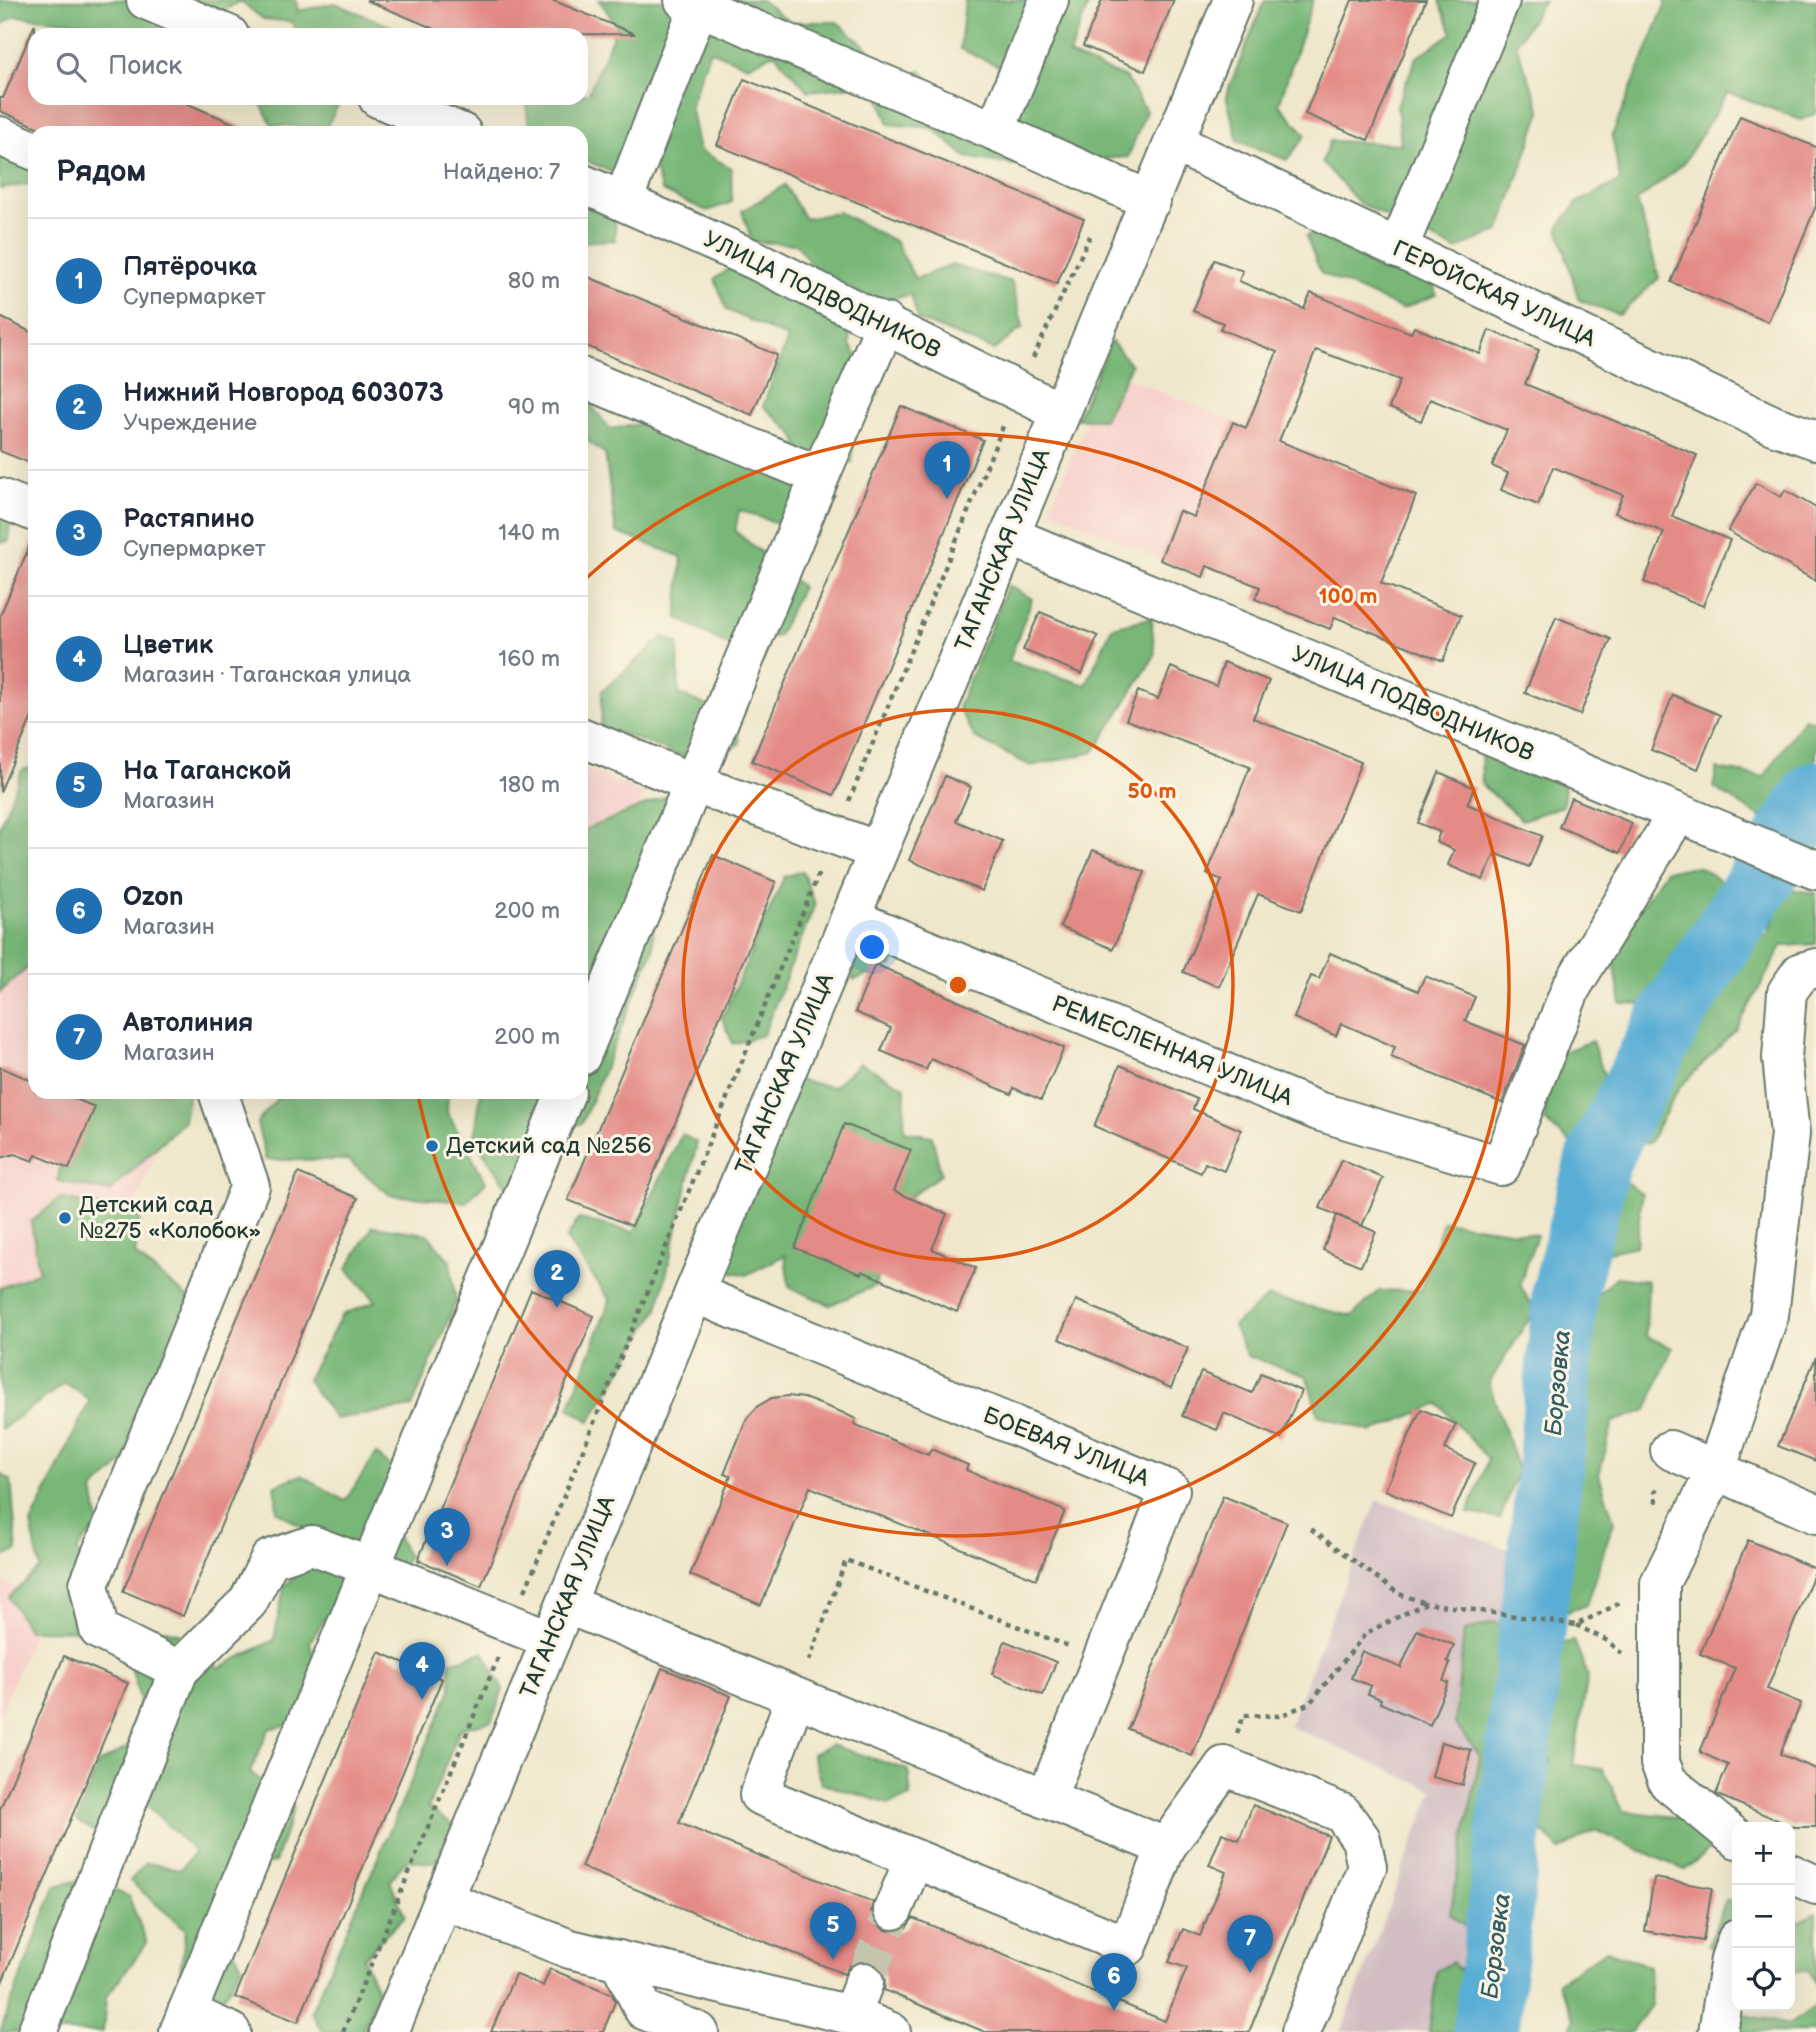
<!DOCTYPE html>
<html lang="ru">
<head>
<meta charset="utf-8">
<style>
  body { margin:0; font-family:"Balsamiq Sans",sans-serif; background:#f6f6f7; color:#1f2937 }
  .controls { position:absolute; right:21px; bottom:21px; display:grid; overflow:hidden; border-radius:14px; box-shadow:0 7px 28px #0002 }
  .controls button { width:63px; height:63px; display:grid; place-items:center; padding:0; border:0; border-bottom:2px solid #e0e1e3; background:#fff; color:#1f2937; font:35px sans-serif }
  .you { position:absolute; left:873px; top:948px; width:24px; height:24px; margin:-18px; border:5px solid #fff; border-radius:50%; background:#1a73e8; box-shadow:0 0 0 10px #1a73e833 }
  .badge { display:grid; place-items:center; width:46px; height:46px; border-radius:50%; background:#1f6fb2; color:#fff; font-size:23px; font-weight:700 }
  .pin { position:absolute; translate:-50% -58px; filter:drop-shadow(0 2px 4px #0008) }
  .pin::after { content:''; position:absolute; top:37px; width:24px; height:21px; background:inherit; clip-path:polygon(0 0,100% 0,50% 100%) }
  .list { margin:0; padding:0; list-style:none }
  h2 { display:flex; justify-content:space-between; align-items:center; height:91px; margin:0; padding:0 28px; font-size:30px }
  h2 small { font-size:23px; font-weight:400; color:#747a83 }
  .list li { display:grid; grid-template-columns:46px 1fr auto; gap:21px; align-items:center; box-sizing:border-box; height:126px; padding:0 28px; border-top:2px solid #e0e1e3 }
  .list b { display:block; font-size:26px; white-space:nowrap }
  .list p { margin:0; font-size:23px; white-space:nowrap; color:#747a83 }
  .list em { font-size:23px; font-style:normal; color:#747a83 }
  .icon { flex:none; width:38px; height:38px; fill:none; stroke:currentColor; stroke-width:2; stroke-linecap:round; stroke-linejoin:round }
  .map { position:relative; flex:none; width:1816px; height:2032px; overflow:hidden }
  .search { position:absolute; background:#fff; box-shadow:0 7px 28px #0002; left:28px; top:28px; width:560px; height:77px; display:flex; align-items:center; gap:18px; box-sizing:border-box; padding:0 24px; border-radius:21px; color:#747a83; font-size:26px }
  .panel { position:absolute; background:#fff; box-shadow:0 7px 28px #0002; left:28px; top:126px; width:560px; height:973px; border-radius:21px }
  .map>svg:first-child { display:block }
  .built { fill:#f7d0cb }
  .industrial { fill:#d2bec2 }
  .forest { fill:#78b778; stroke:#4c7a56; stroke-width:2 }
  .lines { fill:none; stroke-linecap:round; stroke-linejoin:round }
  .river { stroke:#5aadd5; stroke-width:66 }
  .building { fill:#e48b88 }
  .minor-tunnel { stroke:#c5c5ad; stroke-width:38; stroke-dasharray:38 19; stroke-linecap:butt }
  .minor-casing { stroke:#687869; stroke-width:42 }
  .path { stroke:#687869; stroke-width:4.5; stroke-dasharray:5 5; stroke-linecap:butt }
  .minor { stroke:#fff; stroke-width:38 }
  .ring { fill:none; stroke:#de580e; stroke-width:3.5 }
  .poi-dot { fill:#1f6fb2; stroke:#fcf5e5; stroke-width:2.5 }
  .labels { text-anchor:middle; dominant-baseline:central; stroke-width:6; stroke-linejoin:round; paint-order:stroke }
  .street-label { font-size:23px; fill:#1f3d34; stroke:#fcf5e5 }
  .poi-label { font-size:23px; fill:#1f3d34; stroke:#fcf5e5; text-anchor:start }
  .water-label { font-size:24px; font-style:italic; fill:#315f64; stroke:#fcf5e5 }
  .centre { fill:#de580e; stroke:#fcf5e5; stroke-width:3.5 }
  .ring-label { font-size:21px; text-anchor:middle; font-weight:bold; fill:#de580e; stroke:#fcf5e5; stroke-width:6; stroke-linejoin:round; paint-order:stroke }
</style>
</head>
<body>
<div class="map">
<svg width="1816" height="2032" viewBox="0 0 1816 2032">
  <rect width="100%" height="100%" fill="#fcf5e5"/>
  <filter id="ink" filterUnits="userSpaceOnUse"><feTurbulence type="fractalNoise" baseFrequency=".0143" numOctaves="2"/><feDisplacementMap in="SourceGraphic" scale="14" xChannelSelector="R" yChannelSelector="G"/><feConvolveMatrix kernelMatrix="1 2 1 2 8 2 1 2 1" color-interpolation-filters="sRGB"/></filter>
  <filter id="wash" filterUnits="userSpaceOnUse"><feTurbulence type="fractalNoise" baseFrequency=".00686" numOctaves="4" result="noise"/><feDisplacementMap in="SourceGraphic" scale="28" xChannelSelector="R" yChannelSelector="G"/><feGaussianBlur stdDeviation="1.57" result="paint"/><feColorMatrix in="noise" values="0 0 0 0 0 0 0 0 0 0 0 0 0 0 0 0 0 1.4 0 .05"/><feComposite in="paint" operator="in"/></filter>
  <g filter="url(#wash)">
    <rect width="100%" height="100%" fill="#efe7cb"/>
    <g class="built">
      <polygon points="1108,370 1416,496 1381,582 1260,588 1208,566 1203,577 1160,560 1050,509"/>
      <polygon points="581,767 645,793 581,950"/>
      <polygon points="0,934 35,939 35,1092 176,1105 71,1362 0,1332"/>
      <polygon points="0,1579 44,1605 0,1716"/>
    </g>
    <polygon class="industrial" points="1377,1500 1527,1556 1469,2032 1341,2032 1433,1790 1289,1726"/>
    <g class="forest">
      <polygon points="0,0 131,0 211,35 106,35 95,24 15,16 0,26"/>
      <polygon points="174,0 296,0 298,11 335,3 404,32 405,35 295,35 293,22 263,19 240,1 211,19"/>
      <polygon points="599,0 761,0 790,22 837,22 871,51 847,87 808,91 774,53 748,66 710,50 690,106 699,150 731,168 732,202 707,211 662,191 652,161 611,172 581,158 581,133 529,133 526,98 581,98 581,94 588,94 617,26"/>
      <polygon points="965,0 1090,0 1069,55 1126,78 1146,111 1128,157 1083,160 987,106 1000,66 960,49"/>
      <polygon points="1265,0 1313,0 1279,104 1306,135 1287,160 1238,141 1226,95"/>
      <polygon points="1439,0 1544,0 1516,44 1541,111 1500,230 1456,250 1359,203 1322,162 1330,141 1401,144 1397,105 1416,58 1452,33"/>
      <polygon points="1667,0 1816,0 1816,113 1801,120 1728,92 1683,164 1637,201 1659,278 1619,315 1579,300 1558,228 1577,203 1620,181 1612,135"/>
      <polygon points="921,70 945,101 1015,136 1014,165 966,157 932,128 889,124 880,100"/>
      <polygon points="258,98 338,98 340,101 326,128 272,125"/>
      <polygon points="0,122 35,146 35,183 0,189"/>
      <polygon points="785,185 805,219 839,212 896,242 915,279 951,265 1012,282 1023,327 994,350 918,320 911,295 877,301 819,277 797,244 752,242 742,211"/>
      <polygon points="581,196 615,213 615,240 581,242"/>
      <polygon points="1332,226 1431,270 1436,295 1402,309 1321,273 1306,236"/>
      <polygon points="736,263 850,314 850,345 879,393 854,422 852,462 809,466 793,433 763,406 788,338 727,310 715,279"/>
      <polygon points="1111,341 1131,365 1104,419 1076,419"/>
      <polygon points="581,392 610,429 659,421 805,477 838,501 814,536 739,510 735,531 802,587 778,636 725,644 677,617 682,557 616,532 605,454 581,436"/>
      <polygon points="0,486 11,489 9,541 0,543"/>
      <polygon points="1008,585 1032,599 1009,661 1086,685 1112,627 1151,618 1155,655 1094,752 1031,766 975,738 958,707"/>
      <polygon points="663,637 678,644 679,694 736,718 740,743 708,766 601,726 602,691"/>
      <polygon points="1804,718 1816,722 1816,822 1801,804 1760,817 1713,787 1717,769 1764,777"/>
      <polygon points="1481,750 1566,775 1563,806 1522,820 1482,785"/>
      <polygon points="35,766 35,961 0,992 0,826 22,770"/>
      <polygon points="680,791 698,828 654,889 653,950 582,1123 537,1139 512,1193 474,1139 481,1092 581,1092 581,843 586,829"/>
      <polygon points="1700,867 1734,891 1731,921 1657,1005 1621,1004 1612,950 1666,870"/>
      <polygon points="802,871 815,904 763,1035 733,1044 722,1018 784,877"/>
      <polygon points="1786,889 1816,893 1816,944 1782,946 1737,1029 1679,1088 1649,1143 1576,1148 1545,1121 1547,1058 1592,1041 1613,1100 1653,1096 1668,1043 1714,1004 1734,945 1767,935"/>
      <polygon points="850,941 899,947 892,966 854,980 839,964"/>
      <polygon points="860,1063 905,1087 904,1131 932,1136 941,1174 896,1207 875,1286 830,1305 789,1287 785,1255 746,1275 717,1268 791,1079 833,1087"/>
      <polygon points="41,1092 189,1092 184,1121 110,1192 58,1181 65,1125"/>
      <polygon points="282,1092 373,1092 374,1094 402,1097 403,1092 448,1092 447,1112 486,1182 466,1202 390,1195 348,1160 266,1160 257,1123"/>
      <polygon points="682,1134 697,1143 658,1309 590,1421 569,1408 610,1300 566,1239 579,1219 634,1232"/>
      <polygon points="1623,1180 1642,1194 1636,1246 1600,1254 1563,1229 1582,1186"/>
      <polygon points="60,1198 140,1216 135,1255 190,1299 126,1460 93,1490 99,1524 76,1551 105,1593 82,1631 28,1630 9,1597 40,1568 31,1524 90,1400 65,1383 2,1429 0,1427 0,1288 39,1272 31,1222"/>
      <polygon points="1443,1221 1537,1235 1520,1284 1534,1311 1489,1383 1518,1470 1500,1519 1468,1513 1488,1459 1439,1404 1372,1432 1318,1415 1307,1376 1247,1356 1233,1326 1268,1297 1352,1316 1379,1291 1420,1290"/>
      <polygon points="373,1226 427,1234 450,1261 456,1301 412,1407 335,1419 307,1380 342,1315 376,1301 347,1269"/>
      <polygon points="1616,1277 1648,1281 1646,1336 1672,1348 1647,1410 1613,1422 1599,1475 1614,1521 1586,1605 1562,1614 1545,1594 1572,1505 1559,1472 1577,1314"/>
      <polygon points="376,1454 395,1470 382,1507 408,1557 391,1587 349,1584 310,1641 325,1717 269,1729 250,1772 294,1806 275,1862 230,1870 219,1921 242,1966 214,2013 178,1986 186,1930 130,1881 146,1863 181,1869 195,1852 142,1800 103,1836 77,1821 98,1764 128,1747 140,1699 122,1636 142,1624 193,1637 219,1668 274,1640 284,1586 331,1545 277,1511 275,1485 301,1475 345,1501"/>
      <polygon points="0,1474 11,1480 17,1551 0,1559"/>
      <polygon points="1495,1622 1524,1640 1504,1719 1485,1765 1500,1801 1489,1917 1470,1929 1450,1914 1480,1756 1455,1724 1464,1631"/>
      <polygon points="1574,1641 1588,1675 1573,1765 1603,1769 1623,1811 1692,1819 1713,1847 1685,1870 1595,1830 1560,1850 1525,1813 1551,1761 1535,1705 1543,1647"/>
      <polygon points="483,1652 503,1689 492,1721 460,1729 428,1808 450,1823 457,1848 431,1863 406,1860 390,1881 405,1916 363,1958 378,1992 362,2032 323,2032 311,2012 451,1689 450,1662"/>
      <polygon points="831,1745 908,1770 911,1797 889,1804 821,1783 812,1754"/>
      <polygon points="88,1878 129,1897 147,1943 106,1997 103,2032 0,2032 55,1886"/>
      <polygon points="1726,1900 1737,1900 1737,1976 1708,1944"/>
      <polygon points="1816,1913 1816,1984 1809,1970 1790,1972 1790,1917 1797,1922"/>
      <polygon points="1606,1950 1649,1966 1651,2005 1632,2032 1569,2032 1574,2019 1558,1982"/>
      <polygon points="1452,1962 1465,1977 1457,2032 1429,2032 1437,1971"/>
      <polygon points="1816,2006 1816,2032 1724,2032 1738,2013 1788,2025"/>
    </g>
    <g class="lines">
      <polyline class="river" points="1486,2032 1551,1462 1565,1291 1598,1160 1672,1015 1816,794"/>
    </g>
    <g id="blocks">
      <g class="building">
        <polygon points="366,0 552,0 635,34 449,35"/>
        <polygon points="1102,0 1174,0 1145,71 1083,46"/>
        <polygon points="1352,0 1426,0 1368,140 1305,114"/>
        <polygon points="35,24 35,98 174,98 256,133 51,133 0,111 0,98 3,98"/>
        <polygon points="744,79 1084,219 1057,284 717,145"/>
        <polygon points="1740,116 1816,147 1816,206 1768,322 1671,282"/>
        <polygon points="1214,260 1243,271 1239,281 1304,309 1311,293 1411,333 1414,327 1480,354 1489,330 1539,350 1525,384 1697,455 1672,516 1730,540 1703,606 1644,582 1664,532 1615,513 1623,495 1553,467 1538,505 1501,490 1508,473 1492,466 1507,430 1430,399 1421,421 1389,408 1400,380 1316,350 1279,441 1416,496 1381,583 1461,615 1443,661 1335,617 1330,629 1255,599 1260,587 1207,566 1203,577 1160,560 1179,511 1194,517 1233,422 1246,428 1277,352 1220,329 1223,323 1193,311"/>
        <polygon points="581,274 777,355 752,415 581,344"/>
        <polygon points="0,317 35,334 35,465 0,451"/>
        <polygon points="901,406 983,440 834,795 752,761"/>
        <polygon points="1756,483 1781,497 1785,490 1816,508 1816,581 1728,531"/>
        <polygon points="35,533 35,710 0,792 0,616"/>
        <polygon points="1040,612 1098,636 1082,674 1023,650"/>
        <polygon points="1556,617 1611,639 1580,715 1525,693"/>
        <polygon points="1224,662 1269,681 1253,718 1361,762 1301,911 1258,894 1219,987 1183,972 1222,880 1207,874 1250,767 1126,720 1138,691 1158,699 1171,667 1216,686"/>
        <polygon points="1673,695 1720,715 1698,769 1651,750"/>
        <polygon points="1439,772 1474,788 1467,804 1542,836 1529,867 1495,853 1483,880 1448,865 1454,850 1436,842 1440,832 1418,823"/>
        <polygon points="945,776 971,787 956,821 1003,841 982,891 909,860"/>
        <polygon points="1571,798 1632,823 1620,853 1559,827"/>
        <polygon points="1093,850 1145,872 1113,949 1060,927"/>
        <polygon points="713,855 776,882 632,1226 568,1200"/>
        <polygon points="1330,953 1418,991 1425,976 1475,997 1465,1021 1525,1045 1502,1103 1391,1057 1395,1047 1341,1023 1336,1036 1294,1018 1311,976 1319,979"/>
        <polygon points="875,964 1064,1048 1041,1100 1014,1088 1011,1094 931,1059 926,1070 881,1051 891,1028 855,1012"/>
        <polygon points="1120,1065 1197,1099 1193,1109 1241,1130 1224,1171 1205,1163 1201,1173 1094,1126"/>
        <polygon points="0,1067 35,1082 35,1092 59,1092 95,1107 69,1169 36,1155 33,1161 15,1154 0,1158"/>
        <polygon points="844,1124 911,1150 894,1191 947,1214 932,1249 976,1268 957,1312 862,1271 861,1274 795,1248"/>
        <polygon points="1341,1160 1383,1178 1362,1226 1320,1208"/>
        <polygon points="298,1173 358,1198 183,1616 123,1591"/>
        <polygon points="1337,1215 1376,1232 1361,1266 1323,1250"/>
        <polygon points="531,1289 594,1316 481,1586 418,1560"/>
        <polygon points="1076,1300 1188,1348 1171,1388 1059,1339"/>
        <polygon points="1816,1357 1816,1461 1778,1446"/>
        <polygon points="1201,1372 1252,1393 1261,1373 1301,1391 1281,1438 1224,1413 1217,1430 1182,1416"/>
        <polygon points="788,1396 804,1398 841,1412 856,1419 854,1424 928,1455 931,1449 968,1465 966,1470 1065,1511 1036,1579 810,1487 761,1605 690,1575 731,1476 724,1474 747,1418 758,1406 772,1398"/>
        <polygon points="1421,1409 1456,1424 1445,1449 1475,1463 1451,1518 1385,1490"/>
        <polygon points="1223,1496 1287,1522 1192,1756 1128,1729"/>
        <polygon points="1748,1540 1816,1569 1767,1689 1801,1703 1780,1754 1816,1769 1816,1827 1794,1827 1720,1796 1716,1794 1728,1765 1700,1752 1735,1668 1700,1654"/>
        <polygon points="1417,1630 1454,1645 1447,1662 1450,1664 1443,1681 1448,1683 1430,1725 1380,1703 1381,1699 1368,1694 1371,1686 1351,1678 1362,1651 1401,1668"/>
        <polygon points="1005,1641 1056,1662 1043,1695 992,1674"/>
        <polygon points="379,1652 442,1679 298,2022 235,1997"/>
        <polygon points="64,1656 128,1683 0,1987 0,1809"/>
        <polygon points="662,1668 731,1696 679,1823 873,1902 871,1912 875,1923 885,1930 897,1932 906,1928 913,1918 1165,2021 1187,1968 1169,1962 1183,1929 1200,1936 1226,1872 1209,1865 1222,1833 1239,1840 1253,1805 1329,1836 1249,2032 985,2032 884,1990 885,1978 881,1968 873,1962 860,1961 850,1965 844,1974 581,1867"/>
        <polygon points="1441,1742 1471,1750 1463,1785 1432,1777"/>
        <polygon points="1654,1878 1712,1888 1703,1941 1645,1931"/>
        <polygon points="550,1969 612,1994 615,2002 603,2032 491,2032 515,1974 543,1986"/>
      </g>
    </g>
  </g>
  <g filter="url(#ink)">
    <use href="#blocks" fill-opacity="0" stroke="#687869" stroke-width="2"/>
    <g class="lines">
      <polyline class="minor-tunnel" points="864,1982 893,1910"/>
      <defs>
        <g id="minor">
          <polyline points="146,0 229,35"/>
          <polyline points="684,0 995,131 1151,201"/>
          <polyline points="378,98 462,133"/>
          <polyline points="995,131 1049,0"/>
          <polyline points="0,136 35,151"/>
          <polyline points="1175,143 1773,425 1816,440"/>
          <polyline points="581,183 755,260 1060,412"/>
          <polyline points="623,201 701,0"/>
          <polyline points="1398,249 1500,0"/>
          <polyline points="581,377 820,476 581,1056"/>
          <polyline points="820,476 886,323"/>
          <polyline points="0,498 35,512"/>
          <polyline points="1010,536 1816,870"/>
          <polyline points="581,737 693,783 878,851"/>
          <polyline points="850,918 1318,1111 1501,1166 1571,988 1677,814"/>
          <polyline points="694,1293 1170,1490 1046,1799"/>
          <polyline points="1670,1450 1816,1514"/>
          <polyline points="566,1604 1166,1847 1224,1766 1342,1813 1361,1839 1367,1867 1301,2032"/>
          <polyline points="179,1670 248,1602 270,1559 312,1545 371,1567 551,1640"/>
          <polyline points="795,1698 759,1795 1128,1946 1166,1847"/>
          <polyline points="1737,1839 1668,1782 1660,1763 1660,1583 1716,1470 1769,1315 1790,1134 1782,1058 1787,992 1801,972 1816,968"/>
          <polyline points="1790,1873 1816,1885"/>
          <polyline points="444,1900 570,1949 851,2015 891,2032"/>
          <polyline points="893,1910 914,1859"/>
          <polyline points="619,1960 644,2010 699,2032"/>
          <polyline points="187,2012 231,2032"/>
          <polyline points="851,2015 864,1982"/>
          <polyline points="37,2032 179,1670 99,1630 89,1584 250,1186 218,1092"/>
          <polyline points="179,2032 566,1092"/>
          <polyline points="389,2032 694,1293 1233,0"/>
          <polyline points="1718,2032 1730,1959 1737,1939"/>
        </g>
      </defs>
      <use href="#minor" class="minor-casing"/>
      <g class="path">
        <polyline points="1033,358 1090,236"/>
        <polyline points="849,801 1004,424"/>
        <polyline points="1656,1503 1655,1492 1658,1484"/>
        <polyline points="1311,1529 1399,1594 1426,1603"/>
        <polyline points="525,1591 820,871"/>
        <polyline points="1576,1625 1608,1641 1622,1654"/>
        <polyline points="809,1661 846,1560 1068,1646"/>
        <polyline points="1237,1733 1244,1715 1280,1716 1310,1703 1366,1633 1426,1603 1576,1625 1624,1601"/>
        <polyline points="343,2032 498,1658"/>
      </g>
      <use href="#minor" class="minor"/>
    </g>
  </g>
  <g class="ring">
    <circle cx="958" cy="985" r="275"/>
    <path d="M582 582A551 551 0 1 1 418 1095"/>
  </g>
  <g class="poi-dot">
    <circle cx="432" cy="1146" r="7"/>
    <circle cx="65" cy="1218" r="7"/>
  </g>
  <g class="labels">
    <g class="street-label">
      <text transform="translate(1494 294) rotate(25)">ГЕРОЙСКАЯ УЛИЦА</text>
      <text transform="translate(822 295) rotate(26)">УЛИЦА ПОДВОДНИКОВ</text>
      <text transform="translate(1003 550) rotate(-68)">ТАГАНСКАЯ УЛИЦА</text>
      <text transform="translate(1413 704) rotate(23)">УЛИЦА ПОДВОДНИКОВ</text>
      <text transform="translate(1172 1051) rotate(22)">РЕМЕСЛЕННАЯ УЛИЦА</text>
      <text transform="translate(785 1074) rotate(-67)">ТАГАНСКАЯ УЛИЦА</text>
      <text transform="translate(1066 1447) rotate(22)">БОЕВАЯ УЛИЦА</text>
      <text transform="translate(568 1597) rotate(-68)">ТАГАНСКАЯ УЛИЦА</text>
    </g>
    <g class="poi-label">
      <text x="446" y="1146">Детский сад №256</text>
      <text x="79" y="1205">Детский сад<tspan x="79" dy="26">№275 «Колобок»</tspan></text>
    </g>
    <g class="water-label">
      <text transform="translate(1558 1383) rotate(-85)">Борзовка</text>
      <text transform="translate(1496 1946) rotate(-83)">Борзовка</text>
    </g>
  </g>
  <circle cx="958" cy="985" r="10" class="centre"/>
  <g class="ring-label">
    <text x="1348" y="603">100 m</text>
    <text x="1152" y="798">50 m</text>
  </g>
</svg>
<div class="controls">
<button>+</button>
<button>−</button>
<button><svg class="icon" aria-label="locate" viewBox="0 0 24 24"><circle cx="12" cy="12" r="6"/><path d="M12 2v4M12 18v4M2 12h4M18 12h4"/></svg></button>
</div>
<div class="you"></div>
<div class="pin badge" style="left:947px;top:499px">1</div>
<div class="pin badge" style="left:557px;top:1308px">2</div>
<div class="pin badge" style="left:447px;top:1566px">3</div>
<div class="pin badge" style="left:422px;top:1700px">4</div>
<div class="pin badge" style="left:833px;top:1960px">5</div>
<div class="pin badge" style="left:1114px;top:2011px">6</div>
<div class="pin badge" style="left:1250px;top:1973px">7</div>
<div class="search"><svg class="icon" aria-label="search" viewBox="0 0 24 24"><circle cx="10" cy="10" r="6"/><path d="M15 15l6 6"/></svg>Поиск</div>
<section class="panel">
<h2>Рядом<small>Найдено: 7</small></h2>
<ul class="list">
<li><span class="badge">1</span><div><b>Пятёрочка</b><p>Супермаркет</p></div><em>80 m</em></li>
<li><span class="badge">2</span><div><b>Нижний Новгород 603073</b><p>Учреждение</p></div><em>90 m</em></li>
<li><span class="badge">3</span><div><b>Растяпино</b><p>Супермаркет</p></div><em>140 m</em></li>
<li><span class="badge">4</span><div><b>Цветик</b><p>Магазин · Таганская улица</p></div><em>160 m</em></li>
<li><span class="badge">5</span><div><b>На Таганской</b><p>Магазин</p></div><em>180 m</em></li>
<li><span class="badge">6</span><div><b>Ozon</b><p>Магазин</p></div><em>200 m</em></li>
<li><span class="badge">7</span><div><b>Автолиния</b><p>Магазин</p></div><em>200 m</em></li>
</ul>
</section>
</div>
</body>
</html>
